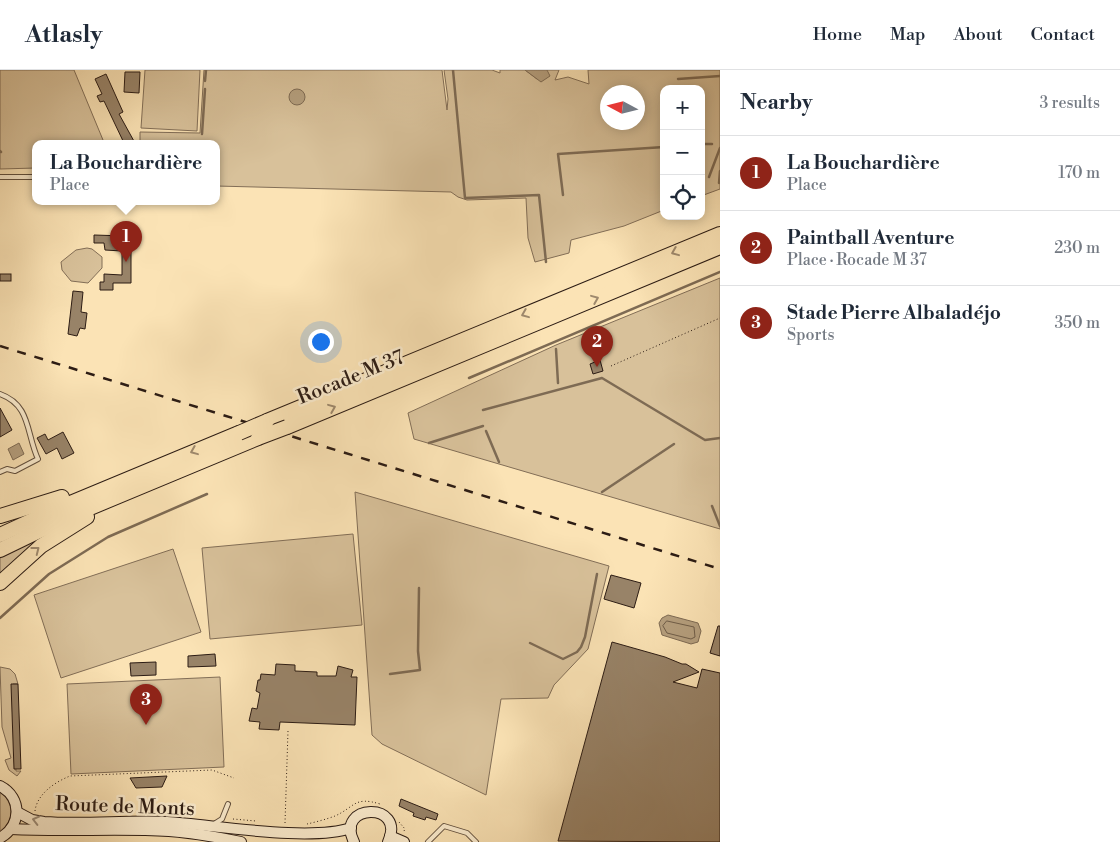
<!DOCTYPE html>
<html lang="en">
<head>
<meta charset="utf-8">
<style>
  body { margin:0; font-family:"Libre Bodoni",serif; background:#f2f2f3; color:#1f2937 }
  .controls { position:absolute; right:15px; top:15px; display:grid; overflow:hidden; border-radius:10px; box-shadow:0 2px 12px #0003 }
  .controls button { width:45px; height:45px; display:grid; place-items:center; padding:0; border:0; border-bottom:1px solid #e0e1e3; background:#fff; color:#1f2937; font:25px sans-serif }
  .compass { position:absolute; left:600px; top:15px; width:45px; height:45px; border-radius:50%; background:#fff; box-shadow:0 2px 12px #0003; rotate:277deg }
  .you { position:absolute; left:320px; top:271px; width:18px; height:18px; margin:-12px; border:4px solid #fff; border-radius:50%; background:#1a73e8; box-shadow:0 0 0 8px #1a73e833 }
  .badge { display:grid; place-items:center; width:32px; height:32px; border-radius:50%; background:#8f2418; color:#fff; font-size:16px; font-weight:700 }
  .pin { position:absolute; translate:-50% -41px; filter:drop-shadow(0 1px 2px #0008) }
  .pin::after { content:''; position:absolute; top:26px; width:18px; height:15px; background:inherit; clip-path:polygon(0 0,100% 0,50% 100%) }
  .popup { position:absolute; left:32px; top:70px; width:188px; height:65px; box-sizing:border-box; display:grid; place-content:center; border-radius:10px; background:#fff; filter:drop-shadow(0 1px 4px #0005); font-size:16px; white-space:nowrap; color:#747a83 }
  .popup b { font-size:19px; color:#1f2937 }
  .popup::after { content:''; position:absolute; left:50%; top:100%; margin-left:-10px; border:10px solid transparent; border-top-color:#fff }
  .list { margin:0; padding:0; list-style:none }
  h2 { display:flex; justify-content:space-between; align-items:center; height:65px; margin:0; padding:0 20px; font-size:21px }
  h2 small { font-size:16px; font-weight:400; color:#747a83 }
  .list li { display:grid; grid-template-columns:32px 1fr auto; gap:15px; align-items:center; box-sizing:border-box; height:75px; padding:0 20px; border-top:1px solid #e0e1e3 }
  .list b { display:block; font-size:19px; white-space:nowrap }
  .list p { margin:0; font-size:16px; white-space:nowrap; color:#747a83 }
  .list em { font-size:16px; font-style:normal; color:#747a83 }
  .icon { flex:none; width:28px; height:28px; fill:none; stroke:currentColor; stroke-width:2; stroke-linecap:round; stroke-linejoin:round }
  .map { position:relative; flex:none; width:720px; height:772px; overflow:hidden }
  header { display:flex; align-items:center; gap:30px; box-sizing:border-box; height:70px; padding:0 25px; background:#fff; border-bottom:1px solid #e0e1e3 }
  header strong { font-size:24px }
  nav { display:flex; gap:28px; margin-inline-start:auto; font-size:18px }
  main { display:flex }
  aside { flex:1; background:#fff }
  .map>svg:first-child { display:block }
  .green { fill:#d8c19a; stroke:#826e57; fill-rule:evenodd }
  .water { fill:#b59f7e; stroke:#7e6b54 }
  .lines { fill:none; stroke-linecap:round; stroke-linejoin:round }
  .shore { stroke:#705e49; stroke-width:1 }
  .stream { stroke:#7e6b54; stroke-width:2.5 }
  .building { fill:#988368; stroke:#2c1c14 }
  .lane-casing { stroke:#604e3c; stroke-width:6 }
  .secondary-casing { stroke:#2c1c14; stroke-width:12 }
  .highway-casing { stroke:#2c1c14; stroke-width:16 }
  .path { stroke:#2c1c14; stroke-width:1; stroke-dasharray:1 2.5; stroke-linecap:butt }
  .lane { stroke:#fcedcf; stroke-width:4 }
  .secondary { stroke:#fcedcf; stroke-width:10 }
  .highway { stroke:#fbe3b5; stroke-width:14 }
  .rail { stroke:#2c1c14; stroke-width:2.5; stroke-dasharray:9 9; stroke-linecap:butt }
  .highway-bridge-casing { stroke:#2c1c14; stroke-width:16; stroke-linecap:butt }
  .highway-bridge { stroke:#fbe3b5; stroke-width:14 }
  .oneway { stroke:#9e896d }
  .oneway2 { stroke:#9e8f7b }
  .labels { text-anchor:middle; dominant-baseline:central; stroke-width:5; stroke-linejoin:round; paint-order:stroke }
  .street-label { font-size:20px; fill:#2c1c14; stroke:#fcedcf }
</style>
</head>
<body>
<header>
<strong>Atlasly</strong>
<nav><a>Home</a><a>Map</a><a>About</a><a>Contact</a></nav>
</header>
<main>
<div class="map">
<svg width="720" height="772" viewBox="0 0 720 772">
  <rect width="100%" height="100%" fill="#fbe3b5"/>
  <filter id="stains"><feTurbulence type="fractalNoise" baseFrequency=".004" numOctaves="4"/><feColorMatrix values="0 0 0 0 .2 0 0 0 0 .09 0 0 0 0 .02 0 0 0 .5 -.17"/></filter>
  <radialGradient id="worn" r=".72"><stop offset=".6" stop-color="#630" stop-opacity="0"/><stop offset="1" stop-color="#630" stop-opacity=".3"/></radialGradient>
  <g class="green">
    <polygon points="0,0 74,0 103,70 101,73 36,73 36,98 0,99"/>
    <polygon points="145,0 200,0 197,61 141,58"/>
    <path d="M204,0H442L447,40L448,29L444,0H492L500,3V0H525L537,9L547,0H559L555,10L568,7L589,14L588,0H720V119L701,126V19H664V140L624,156L571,170L569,183L535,192L528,168L526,128L467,130L458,127L451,122L216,116V73H140V62L200,63ZM608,22H638V52H608Z"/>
    <polygon points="87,178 92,179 102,187 102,198 88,213 71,211 62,200 61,192 76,180"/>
    <polygon points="720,208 720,459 414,369 408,343 556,275"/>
    <polygon points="355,422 609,496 588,579 554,615 548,628 501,629 486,725 382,674 372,665"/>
    <polygon points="53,462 0,508 0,488"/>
    <polygon points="353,464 362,555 210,569 202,478"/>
    <polygon points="173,479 201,562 61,608 34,525"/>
    <polygon points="0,597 10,599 15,604 18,614 13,614 16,701 21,701 17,706 9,700 5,690 11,688 2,657"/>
    <polygon points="220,607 224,697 71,704 67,614"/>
    <path d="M0,721C14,733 15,751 0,762Z"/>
  </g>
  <g class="water">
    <polygon points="525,0 547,0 550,6 541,12"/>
    <circle cx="297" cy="27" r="8"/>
    <polygon points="19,373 24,384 13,390 8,379"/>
    <polygon points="668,545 698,553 701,561 698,572 691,574 662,565 659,553 662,548"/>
  </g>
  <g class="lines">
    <polygon class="shore" points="667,551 694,557 695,567 691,569 667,563 663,556"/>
    <g class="stream">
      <polyline points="453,0 465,128 539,125 546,192"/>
      <polyline points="678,9 720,6"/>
      <polyline points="205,11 206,0"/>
      <polyline points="202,64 205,19"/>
      <polyline points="701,74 712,74"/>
      <polyline points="0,81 1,82"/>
      <polyline points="709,107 720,78"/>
      <polyline points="719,113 720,101"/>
      <polyline points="563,125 558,84 664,77"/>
      <polyline points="556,279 558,313"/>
      <polyline points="469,308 720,202"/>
      <polyline points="483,340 602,308 705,370 720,368"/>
      <polyline points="486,361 499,392"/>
      <polyline points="429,373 483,356"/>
      <polyline points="602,422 674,374"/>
      <polyline points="712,436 720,456"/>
      <polyline points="0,548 49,504 108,467 207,424"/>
      <polyline points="530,573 563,589 577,582 581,577 585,567 597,504"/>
      <polyline points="390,604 420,600 418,581 419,518"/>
    </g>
  </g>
  <g class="building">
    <polygon points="125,2 140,2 139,23 124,22"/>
    <polygon points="106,4 123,42 119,44 135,73 124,73 104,31 100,32 97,26 102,24 95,9"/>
    <polygon points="125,161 131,161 131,213 113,213 113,220 100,220 100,212 104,212 104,204 122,205 122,181 105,180 104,173 94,173 94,165 125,166"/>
    <rect x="0" y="204" width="11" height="7"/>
    <polygon points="73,221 83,222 81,242 87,243 85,259 80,258 77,266 68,264"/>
    <polygon points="600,290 603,301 593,304 590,294"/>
    <polygon points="0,338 12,360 0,367"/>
    <polygon points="63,362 74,383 62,389 57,378 46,384 37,368 45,364 48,370"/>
    <polygon points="611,505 641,513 634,538 604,529"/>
    <polygon points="718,556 720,556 720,586 710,583"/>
    <polygon points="612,572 665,587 682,594 686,594 699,602 673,612 697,618 702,599 720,603 720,772 558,771"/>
    <polygon points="215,584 216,596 188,597 188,586"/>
    <polygon points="156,592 156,605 131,606 130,593"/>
    <polygon points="276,594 295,595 295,601 317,602 317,606 336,606 338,596 353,600 351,607 357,607 355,655 280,652 279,660 259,659 260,652 249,651 252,638 257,639 260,623 256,621 258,610 260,610 261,604 275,605"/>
    <polygon points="11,614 18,614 21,699 14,699"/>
    <polygon points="167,706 162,717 136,718 130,708"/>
    <polygon points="401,729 438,744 436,750 426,747 425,750 413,746 414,743 399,736"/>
  </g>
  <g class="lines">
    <defs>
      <g id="lane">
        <polyline points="0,107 36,107"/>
        <path d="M0,324C31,335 26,363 38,389L15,401L7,399L0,402"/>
        <polyline points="214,754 222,749 228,734"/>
        <polyline points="428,772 444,756 467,763 476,772"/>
      </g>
      <g id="secondary">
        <path d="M0,716C23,728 21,756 0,768"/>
        <path d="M17,742L32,750L44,752C85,755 126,750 167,752C215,755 309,772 351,758"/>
        <path d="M11,759C64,762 116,758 169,761C194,763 217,767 241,772"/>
        <polyline points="390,766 404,772"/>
        <path d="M354,772C334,733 407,731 388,772"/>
      </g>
      <g id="highway">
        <polyline points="267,351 720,164"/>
        <polyline points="287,357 720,177"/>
        <polyline points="0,446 62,427"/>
        <polyline points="0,465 61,437 239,363"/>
        <polyline points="0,480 66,448 258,368"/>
        <polyline points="0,513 41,476 87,447"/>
      </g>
    </defs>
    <use href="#lane" class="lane-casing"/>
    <use href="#secondary" class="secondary-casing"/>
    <use href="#highway" class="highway-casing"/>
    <g class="path">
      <polyline points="611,296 720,248"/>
      <path d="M35,741C37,724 55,712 70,706L212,700L234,708"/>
      <polyline points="233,749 256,751"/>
      <polyline points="399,752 405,759 403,763"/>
      <polyline points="285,753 288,661"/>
      <path d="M307,754C316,752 327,749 335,746C355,737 354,726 380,734"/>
    </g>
    <use href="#lane" class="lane"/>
    <use href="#secondary" class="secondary"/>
    <use href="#highway" class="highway"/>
    <polyline class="rail" points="0,276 720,499"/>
    <defs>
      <g id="highway-bridge">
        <polyline points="239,363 267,351"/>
        <polyline points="258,368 287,357"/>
      </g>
    </defs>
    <use href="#highway-bridge" class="highway-bridge-casing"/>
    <use href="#highway-bridge" class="highway-bridge"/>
  </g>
  <defs><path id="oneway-chevron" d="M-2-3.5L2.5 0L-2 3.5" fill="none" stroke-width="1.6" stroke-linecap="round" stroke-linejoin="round" transform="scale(1.25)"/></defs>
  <g class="oneway">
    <use href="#oneway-chevron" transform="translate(675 182) rotate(158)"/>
    <use href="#oneway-chevron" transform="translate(595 229) rotate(-22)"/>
    <use href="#oneway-chevron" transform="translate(525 244) rotate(158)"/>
    <use href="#oneway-chevron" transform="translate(332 338) rotate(-22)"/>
    <use href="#oneway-chevron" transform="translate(194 381) rotate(158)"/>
    <use href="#oneway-chevron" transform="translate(36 480) rotate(-38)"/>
  </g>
  <use class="oneway2" href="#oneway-chevron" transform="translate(36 750) rotate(-166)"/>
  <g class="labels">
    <g class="street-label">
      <text transform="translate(351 308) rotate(-22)">Rocade M 37</text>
      <text transform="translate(125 737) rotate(2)">Route de Monts</text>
    </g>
  </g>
  <rect width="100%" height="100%" filter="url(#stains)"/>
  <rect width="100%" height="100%" fill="url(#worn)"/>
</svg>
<div class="controls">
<button>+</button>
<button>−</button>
<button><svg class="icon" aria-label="locate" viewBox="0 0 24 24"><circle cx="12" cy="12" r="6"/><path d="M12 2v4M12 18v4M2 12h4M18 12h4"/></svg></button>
</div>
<svg class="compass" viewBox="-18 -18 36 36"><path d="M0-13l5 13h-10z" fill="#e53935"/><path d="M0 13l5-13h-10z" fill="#747a83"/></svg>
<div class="you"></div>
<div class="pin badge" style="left:126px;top:192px">1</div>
<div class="popup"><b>La Bouchardière</b>Place</div>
<div class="pin badge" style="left:597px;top:297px">2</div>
<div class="pin badge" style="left:146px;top:655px">3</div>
</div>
<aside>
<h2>Nearby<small>3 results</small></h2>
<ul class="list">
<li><span class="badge">1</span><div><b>La Bouchardière</b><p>Place</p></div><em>170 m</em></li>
<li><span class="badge">2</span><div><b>Paintball Aventure</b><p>Place · Rocade M 37</p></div><em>230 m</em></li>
<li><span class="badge">3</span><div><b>Stade Pierre Albaladéjo</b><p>Sports</p></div><em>350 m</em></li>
</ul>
</aside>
</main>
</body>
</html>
